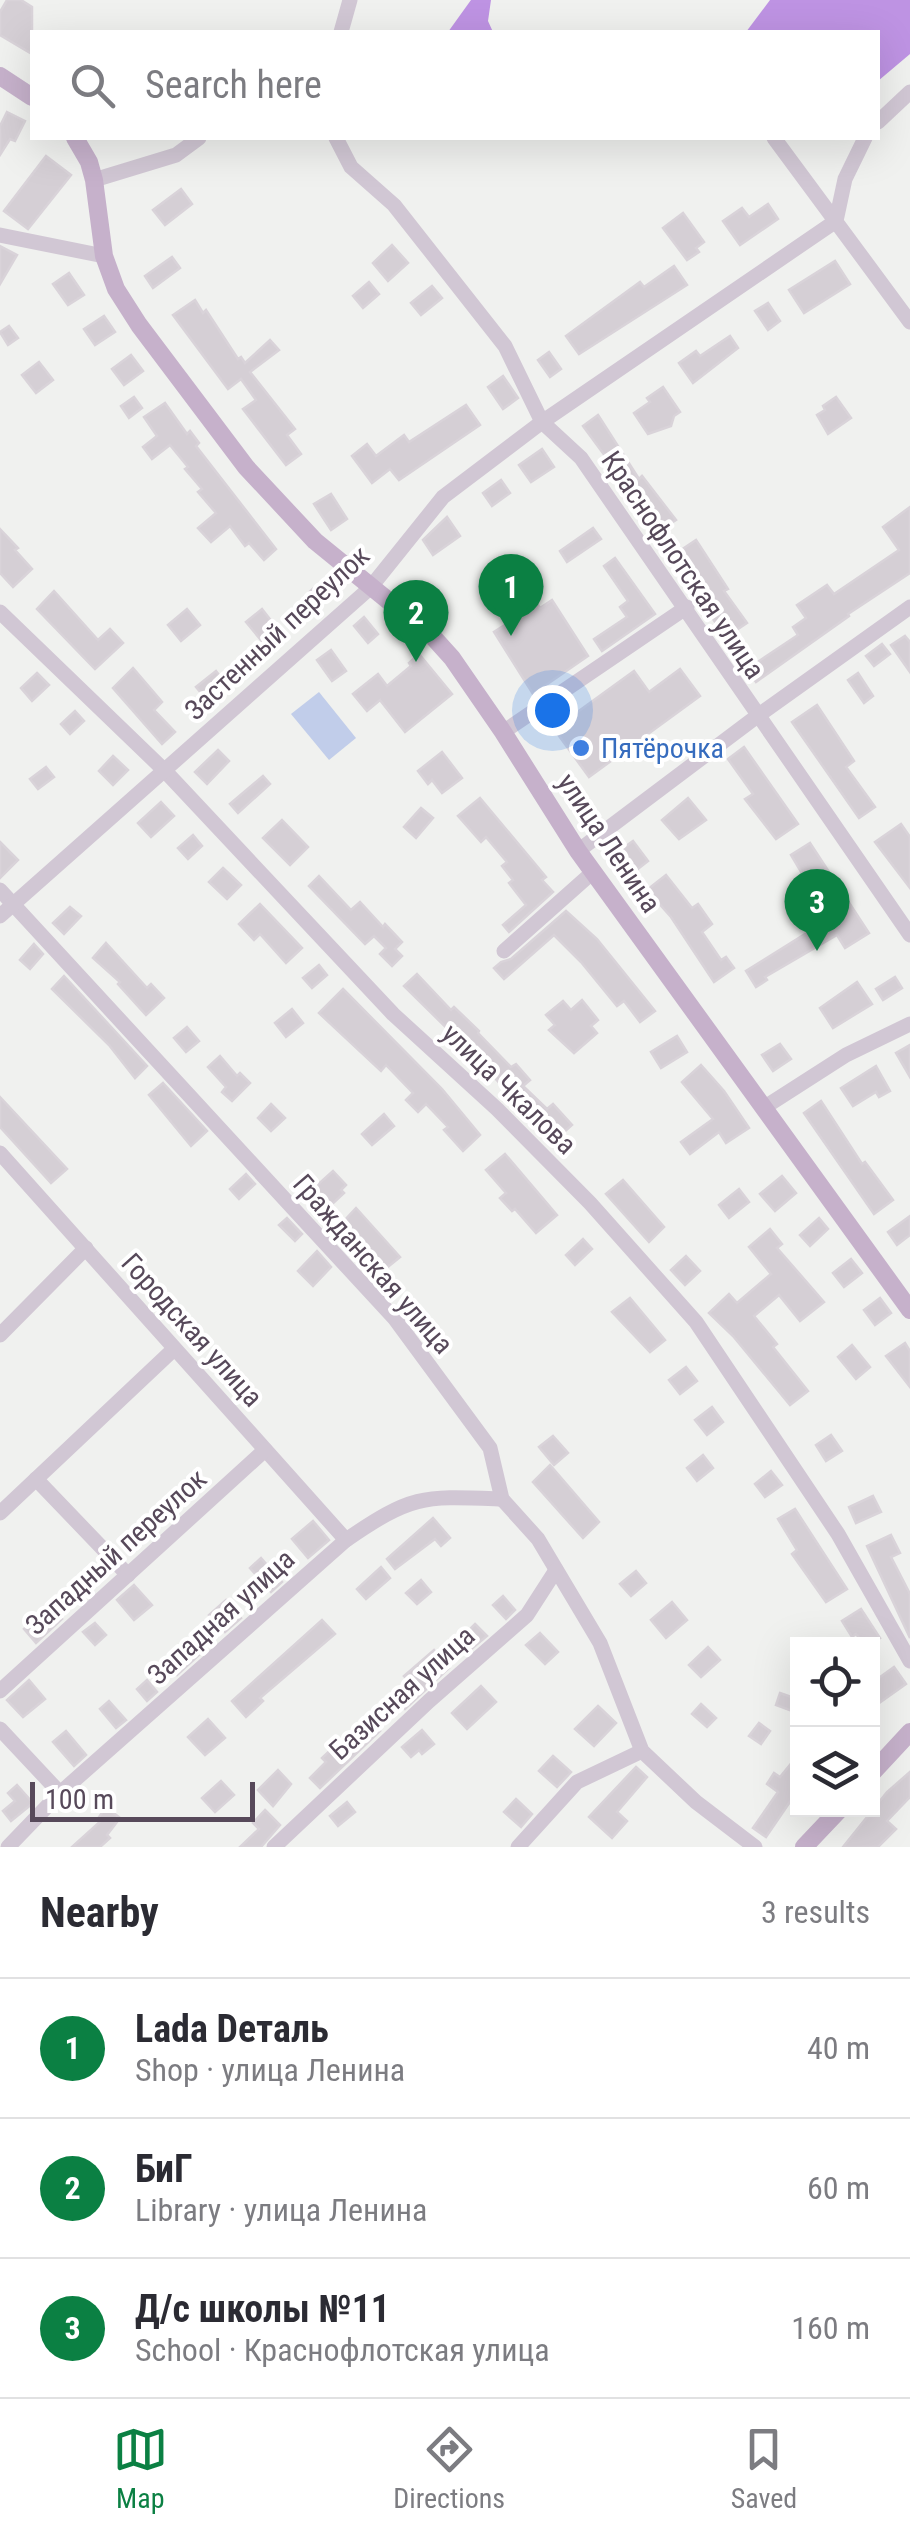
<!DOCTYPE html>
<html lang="en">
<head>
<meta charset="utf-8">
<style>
  body { margin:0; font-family:"Roboto Condensed",sans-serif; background:#f2f2f3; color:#2b2b33 }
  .controls { position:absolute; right:30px; bottom:30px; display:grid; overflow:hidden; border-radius:0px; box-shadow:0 10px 40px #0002 }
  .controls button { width:90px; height:90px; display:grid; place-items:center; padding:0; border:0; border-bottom:2px solid #e1e1e2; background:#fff; color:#2b2b33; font:50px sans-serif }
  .scale { position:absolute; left:30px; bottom:25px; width:225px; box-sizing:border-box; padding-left:10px; border:5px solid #57495a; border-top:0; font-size:28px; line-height:35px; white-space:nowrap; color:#57495a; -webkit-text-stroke:8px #fff; paint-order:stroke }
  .you { position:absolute; left:552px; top:710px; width:35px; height:35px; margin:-25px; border:8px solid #fff; border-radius:50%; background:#1a73e8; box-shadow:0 0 0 15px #1a73e833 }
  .badge { display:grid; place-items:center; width:65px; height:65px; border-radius:50%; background:#0b8043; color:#fff; font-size:32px; font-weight:700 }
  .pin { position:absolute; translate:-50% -82px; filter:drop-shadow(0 2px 5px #0008) }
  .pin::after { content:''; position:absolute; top:52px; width:35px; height:30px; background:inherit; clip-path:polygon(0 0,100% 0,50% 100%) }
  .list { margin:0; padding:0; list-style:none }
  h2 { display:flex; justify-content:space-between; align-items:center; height:130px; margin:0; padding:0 40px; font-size:42px }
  h2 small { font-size:32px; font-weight:400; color:#7c7c81 }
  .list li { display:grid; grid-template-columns:65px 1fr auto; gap:30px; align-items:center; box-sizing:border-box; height:140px; padding:0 40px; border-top:2px solid #e1e1e2 }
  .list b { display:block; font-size:38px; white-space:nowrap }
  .list p { margin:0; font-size:32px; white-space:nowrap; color:#7c7c81 }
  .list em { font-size:32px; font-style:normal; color:#7c7c81 }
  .icon { flex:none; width:55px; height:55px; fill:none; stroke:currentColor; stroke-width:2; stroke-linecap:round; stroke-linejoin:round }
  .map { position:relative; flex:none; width:910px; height:1847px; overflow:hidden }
  .search { position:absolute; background:#fff; box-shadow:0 10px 40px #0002; left:30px; right:30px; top:30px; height:110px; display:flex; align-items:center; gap:25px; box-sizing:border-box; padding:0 35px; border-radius:0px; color:#7c7c81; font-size:38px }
  .sheet { height:550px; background:#fff }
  nav { display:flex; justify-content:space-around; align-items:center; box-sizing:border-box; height:140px; border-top:2px solid #e1e1e2; background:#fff; font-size:28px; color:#7c7c81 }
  nav a { display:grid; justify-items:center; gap:5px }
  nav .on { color:#0b8043 }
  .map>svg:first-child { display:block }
  .green { fill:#c1cdea }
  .water { fill:#be93e3 }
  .building { fill:#d5cfd5; stroke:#d9d3d9; stroke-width:2.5 }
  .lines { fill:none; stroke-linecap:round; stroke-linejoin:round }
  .minor { stroke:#d1c7d4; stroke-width:15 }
  .major { stroke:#c6b1cb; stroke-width:18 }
  .shop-dot { fill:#3f7fe0; stroke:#fff; stroke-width:4 }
  .labels { text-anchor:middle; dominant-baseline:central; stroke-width:8; stroke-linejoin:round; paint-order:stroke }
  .street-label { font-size:28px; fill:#57495a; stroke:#fff }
  .shop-label { font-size:28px; fill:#366cbe; stroke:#fff; text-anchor:start }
</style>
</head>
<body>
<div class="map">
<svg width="910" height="1847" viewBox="0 0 910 1847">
  <rect width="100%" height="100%" fill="#f0f1ef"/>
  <polygon class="green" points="319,692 356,738 329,760 291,714"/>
  <g class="water">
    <polygon points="471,0 491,0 488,21 493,32 448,32"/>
    <polygon points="770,0 910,0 910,54 878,81 878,32 746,32"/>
  </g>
  <g class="building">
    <polygon points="7,0 21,0 32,7 32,54 0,35 0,12"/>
    <polygon points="7,112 25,121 15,141 10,139 0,155 0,126"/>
    <polygon points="46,156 71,175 28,229 4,211"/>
    <polygon points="181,189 192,204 165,225 153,210"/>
    <polygon points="768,204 778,219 740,245 723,221 742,208 749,217"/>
    <polygon points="683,213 704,242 696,248 699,252 687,260 663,228"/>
    <polygon points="392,245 408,263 388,281 373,263"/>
    <polygon points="0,246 17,255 0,284"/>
    <polygon points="172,257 180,268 153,288 145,276"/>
    <polygon points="835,261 850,284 804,313 789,290"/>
    <polygon points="674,266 687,285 579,354 566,336 640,282 644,287"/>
    <polygon points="69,273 84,295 68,305 53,284"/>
    <polygon points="369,282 379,294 363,308 353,296"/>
    <polygon points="432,286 442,298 421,315 411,303"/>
    <polygon points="195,300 203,313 206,310 238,359 241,357 245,363 270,340 279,350 250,372 295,429 287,435 301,454 286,465 243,409 256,400 241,379 228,389 173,315"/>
    <polygon points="768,303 780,321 768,330 755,311"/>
    <polygon points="104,316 115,332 95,345 84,329"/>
    <polygon points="9,326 18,338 8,345 0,332"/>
    <polygon points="730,336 738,348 693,383 679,363 696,351 700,356"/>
    <polygon points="549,352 561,369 550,377 538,360"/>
    <polygon points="131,355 143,371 124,385 112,369"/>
    <polygon points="39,362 53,380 36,393 22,375"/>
    <polygon points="503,376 518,398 503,409 488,387"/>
    <polygon points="663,387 680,412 674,416 671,426 648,434 634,413 650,402 647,398"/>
    <polygon points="134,397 142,408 129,418 121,406"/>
    <polygon points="836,397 851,418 828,434 817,415 825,410 823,406"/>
    <polygon points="165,403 187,434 190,431 199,443 196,446 276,549 264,560 249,543 245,546 230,526 211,542 198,528 216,513 198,492 202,489 185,469 188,467 170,445 152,459 143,447 157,436 144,417"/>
    <polygon points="466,405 480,425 399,480 390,469 372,483 352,456 367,444 376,456 404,435 409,442"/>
    <polygon points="598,415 639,479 642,476 676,520 653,535 624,489 628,487 583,426"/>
    <polygon points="542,449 554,467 531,482 519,465"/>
    <polygon points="501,480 510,493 492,506 483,493"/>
    <polygon points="331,494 347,519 331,530 314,504"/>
    <polygon points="910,507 910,573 848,614 849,616 756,682 747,669 798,635 793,627 806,618 797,605 827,585 834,594 899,550 883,527"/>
    <polygon points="447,517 460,536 433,555 423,540"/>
    <polygon points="593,528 601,539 567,562 560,551"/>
    <polygon points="0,529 18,548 15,550 32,569 13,587 0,573"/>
    <polygon points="696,540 728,589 724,591 747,623 726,637 669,558"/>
    <polygon points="615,558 655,614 602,651 594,639 627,617 620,607 628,601 604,566"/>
    <polygon points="515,571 540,608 552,600 588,656 533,694 494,632 516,618 494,586"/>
    <polygon points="318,584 328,594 314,608 304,597"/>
    <polygon points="54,591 98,640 110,629 123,643 95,669 37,609"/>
    <polygon points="187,609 200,625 181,641 168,625"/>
    <polygon points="262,609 280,632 265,645 246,622"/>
    <polygon points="364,617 378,634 368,643 354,626"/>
    <polygon points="905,636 910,642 910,672 891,645"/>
    <polygon points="882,644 890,654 874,666 866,656"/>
    <polygon points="331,650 346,671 332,681 317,660"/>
    <polygon points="419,654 452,694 405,732 380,700 367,711 353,694 378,674 387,686 411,666 409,663"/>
    <polygon points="133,668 162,702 154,710 175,732 162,744 113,688"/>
    <polygon points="680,669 700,696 589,777 554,729 634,671 649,692"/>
    <polygon points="216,671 226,684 207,700 196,687"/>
    <polygon points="37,673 49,685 32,701 21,688"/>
    <polygon points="858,673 873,696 864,703 848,680"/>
    <polygon points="817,705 854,761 846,767 875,807 859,818 792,722"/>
    <polygon points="75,711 84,721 70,734 61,724"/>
    <polygon points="744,747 798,824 776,839 745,799 753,794 728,759"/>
    <polygon points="218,750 229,761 207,784 195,772"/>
    <polygon points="442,752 462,778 442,793 432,780 428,784 418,771"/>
    <polygon points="113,756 128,770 113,785 99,771"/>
    <polygon points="46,767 54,777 38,789 30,779"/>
    <polygon points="263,776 270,784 238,813 230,804"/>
    <polygon points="480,798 546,877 542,880 553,892 509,932 503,925 526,905 509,883 513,880 502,866 507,862 486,837 481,842 458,816"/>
    <polygon points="688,798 706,820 679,839 662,820"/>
    <polygon points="161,802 174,816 151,837 138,823"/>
    <polygon points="421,808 433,818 416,838 404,827"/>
    <polygon points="282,820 308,847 290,865 263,838"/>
    <polygon points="901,824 910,837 910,888 875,842"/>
    <polygon points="193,835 202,846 188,859 178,848"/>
    <polygon points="633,841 648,861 634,872 619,851"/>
    <polygon points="0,842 18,860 0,878"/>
    <polygon points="810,843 869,933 845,948 837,935 765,977 767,980 756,987 746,971 829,919 791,855"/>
    <polygon points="223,868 241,885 227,899 209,882"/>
    <polygon points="666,875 692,908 698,904 712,924 702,932 721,960 726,957 734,968 714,982 671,917 647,890"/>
    <polygon points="319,876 351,910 360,902 383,927 385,924 402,942 395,949 402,956 392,966 380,954 386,948 374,936 365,944 309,886"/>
    <polygon points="260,904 302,948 286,963 260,934 254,940 239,924"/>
    <polygon points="70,907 81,916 64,934 53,923"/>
    <polygon points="566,911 597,939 655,1011 640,1022 624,1001 617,1006 581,962 554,935 504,979 494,968 501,962 511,959"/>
    <polygon points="106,943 147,988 151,984 164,998 146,1015 118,984 120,982 93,958"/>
    <polygon points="34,944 43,954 30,969 20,960"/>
    <polygon points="319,965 327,975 312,988 303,978"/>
    <polygon points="417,974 451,1010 454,1007 479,1031 478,1033 511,1067 516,1064 530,1080 523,1086 547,1109 553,1104 572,1125 553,1142 473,1054 404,986"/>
    <polygon points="64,976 147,1066 135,1078 109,1045 52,989"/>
    <polygon points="895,977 902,988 883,1000 876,989"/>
    <polygon points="857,982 872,1004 833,1028 820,1008"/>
    <polygon points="343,989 442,1089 480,1135 463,1151 444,1130 448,1127 426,1104 418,1112 406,1100 413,1093 386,1065 381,1071 319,1013"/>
    <polygon points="582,1000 598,1020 591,1026 597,1033 574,1053 549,1030 555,1025 546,1015 563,1001 571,1010"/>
    <polygon points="292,1009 303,1023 286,1037 275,1023"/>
    <polygon points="187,1027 199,1041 186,1052 174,1038"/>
    <polygon points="677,1036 687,1052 661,1068 651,1052"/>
    <polygon points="780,1044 791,1059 773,1071 762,1055"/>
    <polygon points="910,1045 910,1077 896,1053"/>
    <polygon points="220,1056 237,1076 240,1073 250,1083 232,1101 222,1092 226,1087 208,1067"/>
    <polygon points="701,1065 724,1091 749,1128 726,1143 719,1132 690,1154 681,1142 713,1119 682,1082"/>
    <polygon points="876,1066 890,1091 879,1097 876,1092 853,1106 841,1088"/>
    <polygon points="163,1083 207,1131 191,1146 149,1095"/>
    <polygon points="0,1097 67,1169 51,1183 0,1127"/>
    <polygon points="821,1101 862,1164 865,1162 893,1200 874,1214 804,1113"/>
    <polygon points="271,1104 285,1118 271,1131 258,1118"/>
    <polygon points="384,1114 394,1126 372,1145 362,1134"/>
    <polygon points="505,1154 557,1215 536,1233 515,1209 512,1211 500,1198 506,1193 486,1170"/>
    <polygon points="333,1171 346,1185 341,1190 344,1193 330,1206 314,1188"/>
    <polygon points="246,1174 255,1184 239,1199 230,1189"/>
    <polygon points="782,1176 796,1193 775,1211 760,1194"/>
    <polygon points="623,1180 664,1227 649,1242 606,1194"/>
    <polygon points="739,1189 749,1202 729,1218 719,1205"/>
    <polygon points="356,1208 400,1257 384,1270 343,1222"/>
    <polygon points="910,1216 910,1235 897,1245 888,1232"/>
    <polygon points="287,1218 302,1234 295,1241 279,1225"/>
    <polygon points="819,1218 828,1229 810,1246 800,1235"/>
    <polygon points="770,1229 782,1244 777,1248 824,1302 800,1321 779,1295 754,1316 777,1344 773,1347 808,1391 790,1405 733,1336 709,1313 729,1294 737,1303 771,1274 749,1247"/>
    <polygon points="583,1239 592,1249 575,1265 566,1255"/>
    <polygon points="317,1251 331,1267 313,1286 298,1271"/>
    <polygon points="686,1256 700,1271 685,1285 671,1270"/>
    <polygon points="851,1259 862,1273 844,1287 833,1273"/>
    <polygon points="630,1298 665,1340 650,1352 612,1312"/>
    <polygon points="880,1298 891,1313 875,1325 864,1310"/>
    <polygon points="905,1343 910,1351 910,1387 886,1356"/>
    <polygon points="852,1345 870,1367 856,1379 838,1357"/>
    <polygon points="686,1367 697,1381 680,1394 669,1380"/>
    <polygon points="712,1407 723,1422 707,1435 695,1420"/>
    <polygon points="831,1435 842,1451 826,1461 816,1445"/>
    <polygon points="553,1436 568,1453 554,1465 539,1447"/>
    <polygon points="703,1455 713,1468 697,1481 687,1468"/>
    <polygon points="550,1465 599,1522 583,1538 533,1482"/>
    <polygon points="771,1471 782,1485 765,1497 755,1484"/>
    <polygon points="873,1496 881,1512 856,1523 849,1507"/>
    <polygon points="795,1509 847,1589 826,1602 792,1554 797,1550 778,1519"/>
    <polygon points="433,1518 450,1538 441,1546 435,1539 395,1569 387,1559"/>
    <polygon points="313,1521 329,1540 308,1558 292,1539"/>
    <polygon points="891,1535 900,1553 891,1557 910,1594 910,1638 867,1546"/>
    <polygon points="261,1558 282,1582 271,1592 250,1568"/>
    <polygon points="381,1567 390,1578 366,1599 357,1589"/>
    <polygon points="636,1571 646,1583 631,1596 620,1584"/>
    <polygon points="421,1580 431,1592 417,1604 406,1593"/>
    <polygon points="134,1585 152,1605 134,1620 117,1600"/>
    <polygon points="503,1596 515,1610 506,1619 493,1605"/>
    <polygon points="226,1600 241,1618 225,1632 209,1615"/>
    <polygon points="672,1602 687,1620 666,1638 651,1620"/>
    <polygon points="51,1606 62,1619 36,1643 24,1629"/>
    <polygon points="861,1609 880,1638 870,1644 864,1644 856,1634 852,1637 842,1621"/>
    <polygon points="322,1620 335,1634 260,1698 263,1701 246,1717 232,1701"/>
    <polygon points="95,1623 106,1635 95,1645 83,1632"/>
    <polygon points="475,1624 487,1636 470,1650 460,1639"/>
    <polygon points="540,1633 558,1652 545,1664 526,1645"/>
    <polygon points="186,1641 199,1655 177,1675 164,1660"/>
    <polygon points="708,1647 720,1660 701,1677 689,1665"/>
    <polygon points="434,1650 449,1668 405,1709 395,1698 411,1683 404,1676"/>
    <polygon points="894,1667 906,1684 872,1708 872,1683"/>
    <polygon points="29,1680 45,1699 23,1717 7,1700"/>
    <polygon points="147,1680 157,1692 147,1701 137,1689"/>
    <polygon points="481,1686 496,1702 467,1729 452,1713"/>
    <polygon points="780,1693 797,1699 792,1711 776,1705"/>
    <polygon points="109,1701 126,1720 116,1728 100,1709"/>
    <polygon points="701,1704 716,1718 707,1727 692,1714"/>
    <polygon points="598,1706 616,1723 594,1746 575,1729"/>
    <polygon points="367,1716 380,1731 320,1788 310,1778 326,1762 322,1758"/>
    <polygon points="208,1719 225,1738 205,1755 188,1737"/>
    <polygon points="759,1723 770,1731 761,1744 749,1736"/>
    <polygon points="422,1730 434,1744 422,1754 419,1750 411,1757 402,1747"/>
    <polygon points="66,1731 86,1755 74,1766 53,1742"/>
    <polygon points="798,1755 798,1790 766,1837 753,1828 778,1792 767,1784 774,1773 780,1777"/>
    <polygon points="553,1756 571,1772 557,1787 539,1771"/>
    <polygon points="636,1767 647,1777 617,1812 627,1821 612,1838 589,1817"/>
    <polygon points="278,1770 291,1784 273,1806 258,1790"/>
    <polygon points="910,1772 910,1797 887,1821 896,1829 878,1847 843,1847 887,1792"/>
    <polygon points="221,1781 234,1795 215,1812 202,1798"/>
    <polygon points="17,1785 33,1803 11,1821 3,1811 15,1801 8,1793"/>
    <polygon points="516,1799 532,1814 521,1827 504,1812"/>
    <polygon points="347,1802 355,1812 338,1826 330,1816"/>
    <polygon points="106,1807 120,1818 107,1835 110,1838 100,1847 72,1847 102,1820 99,1817"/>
    <polygon points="265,1810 280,1825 261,1847 240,1847 259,1829 253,1823"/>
  </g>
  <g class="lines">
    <g class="minor">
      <polyline points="341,32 350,0"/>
      <polyline points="878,122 910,92"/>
      <polyline points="336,138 351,167 394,205 505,346 542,422 581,458 910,935"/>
      <polyline points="774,138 910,322"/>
      <polyline points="94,180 176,155 199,138"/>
      <polyline points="0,235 104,256"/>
      <polyline points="0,612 165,771 393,1014 497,1109 590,1203 696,1322 838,1534 910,1661"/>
      <polyline points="503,732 687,607"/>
      <polyline points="578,851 756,717 910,607"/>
      <polyline points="0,890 395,1319 490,1448 502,1499 538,1539 600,1643 642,1751 696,1802 755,1847"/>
      <polyline points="0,916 370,588 443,497 542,422 836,221 845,179 865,138"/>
      <polyline points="504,951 593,872"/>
      <polyline points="765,1107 846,1055 910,1024"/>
      <polyline points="0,1153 346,1540"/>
      <polyline points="0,1335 86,1248"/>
      <polyline points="36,1479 128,1575"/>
      <polyline points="0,1513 174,1349"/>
      <polyline points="0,1691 265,1450"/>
      <polyline points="0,1729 60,1793"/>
      <path d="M8,1847L60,1793L346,1540C413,1494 423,1496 502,1499"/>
      <polyline points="274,1847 429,1701 527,1615 556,1570"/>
      <polyline points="518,1847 577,1782 642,1751"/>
    </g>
    <g class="major">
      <polyline points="0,76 32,97"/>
      <polyline points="75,138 89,162 94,180 104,256 116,289 139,325 246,467 315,541 433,637 452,658 503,732 578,851 910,1310"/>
      <polyline points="872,1773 910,1732"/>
      <polyline points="804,1847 839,1810"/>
    </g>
  </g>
  <circle class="shop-dot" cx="581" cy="748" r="10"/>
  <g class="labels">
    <g class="street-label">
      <text transform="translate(683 565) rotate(56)">Краснофлотская улица</text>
      <text transform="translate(277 633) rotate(-43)">Застенный переулок</text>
      <text transform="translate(609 843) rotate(56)">улица Ленина</text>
      <text transform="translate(509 1089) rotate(44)">улица Чкалова</text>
      <text transform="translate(373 1264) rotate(49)">Гражданская улица</text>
      <text transform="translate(192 1330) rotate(48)">Городская улица</text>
      <text transform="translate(116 1552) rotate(-42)">Западный переулок</text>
      <text transform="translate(221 1617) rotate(-42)">Западная улица</text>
      <text transform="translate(402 1693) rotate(-42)">Базисная улица</text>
    </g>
    <g class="shop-label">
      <text x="601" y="748">Пятёрочка</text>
    </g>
  </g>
</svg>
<div class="controls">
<button><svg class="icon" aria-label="locate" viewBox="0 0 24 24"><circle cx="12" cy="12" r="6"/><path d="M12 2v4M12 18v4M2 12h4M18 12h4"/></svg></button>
<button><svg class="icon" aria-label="layers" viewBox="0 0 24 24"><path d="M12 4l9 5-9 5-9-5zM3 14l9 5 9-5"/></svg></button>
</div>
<div class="scale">100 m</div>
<div class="you"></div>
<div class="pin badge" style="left:511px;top:636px">1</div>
<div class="pin badge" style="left:416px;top:662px">2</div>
<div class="pin badge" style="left:817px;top:951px">3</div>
<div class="search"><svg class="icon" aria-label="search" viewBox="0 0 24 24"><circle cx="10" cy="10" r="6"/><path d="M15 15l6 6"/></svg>Search here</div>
</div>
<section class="sheet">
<h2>Nearby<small>3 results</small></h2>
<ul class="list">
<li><span class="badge">1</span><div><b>Lada Dеталь</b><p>Shop · улица Ленина</p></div><em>40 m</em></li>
<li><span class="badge">2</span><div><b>БиГ</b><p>Library · улица Ленина</p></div><em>60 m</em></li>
<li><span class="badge">3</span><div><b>Д/с школы №11</b><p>School · Краснофлотская улица</p></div><em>160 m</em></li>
</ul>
</section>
<nav>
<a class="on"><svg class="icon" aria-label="map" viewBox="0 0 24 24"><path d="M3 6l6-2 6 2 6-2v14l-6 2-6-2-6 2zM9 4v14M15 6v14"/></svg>Map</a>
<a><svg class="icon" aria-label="directions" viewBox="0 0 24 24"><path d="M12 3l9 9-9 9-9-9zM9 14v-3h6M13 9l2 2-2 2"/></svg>Directions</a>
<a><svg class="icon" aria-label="saved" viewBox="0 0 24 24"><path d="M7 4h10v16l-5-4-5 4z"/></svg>Saved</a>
</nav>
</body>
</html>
